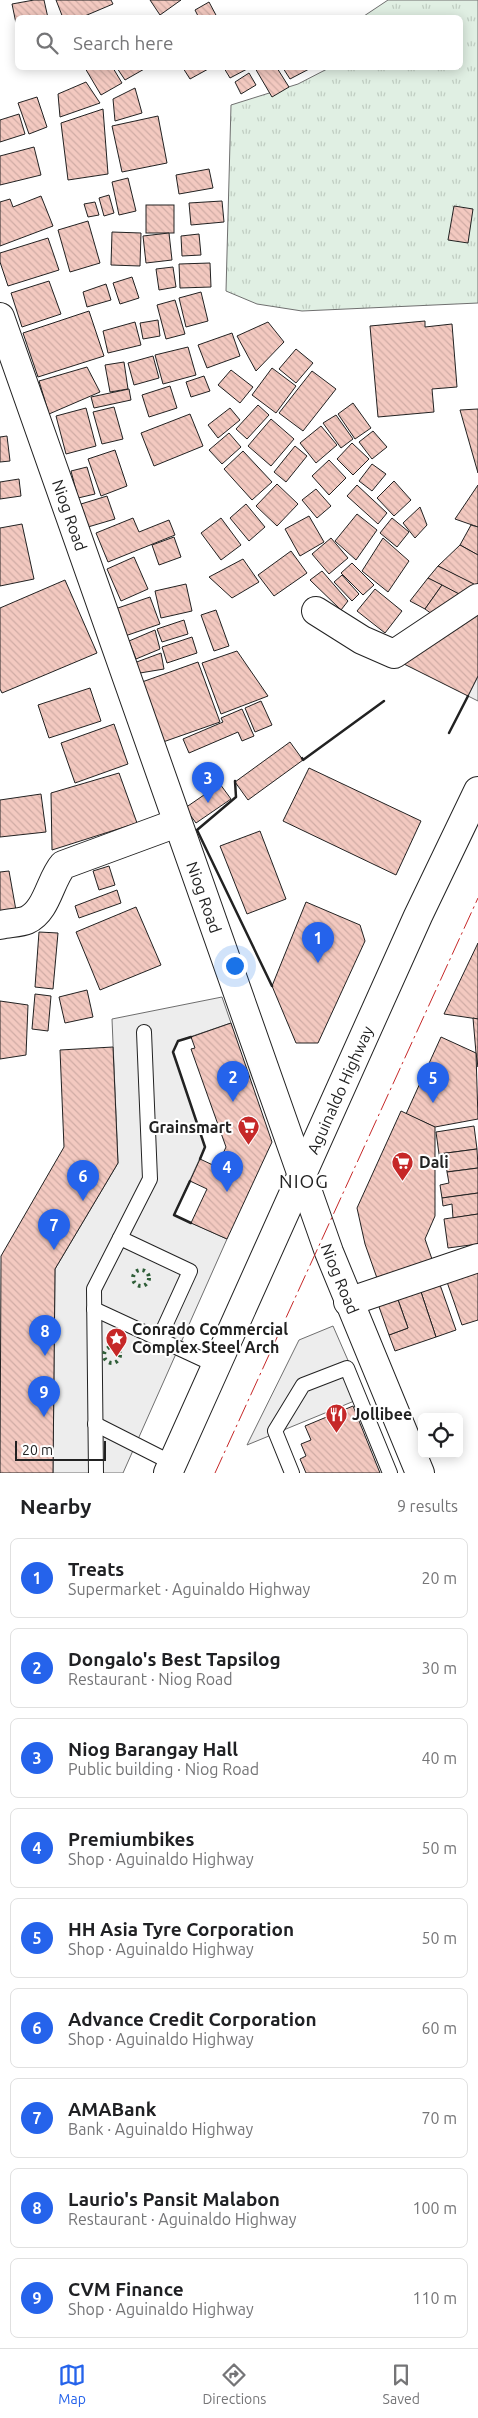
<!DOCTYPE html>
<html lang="en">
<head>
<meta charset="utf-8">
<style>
  body { margin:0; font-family:Ubuntu,sans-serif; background:#f6f6f6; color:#202124 }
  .controls { position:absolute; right:15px; bottom:15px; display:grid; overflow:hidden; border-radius:8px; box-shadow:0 2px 12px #0003 }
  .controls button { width:45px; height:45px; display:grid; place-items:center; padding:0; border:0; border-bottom:1px solid #e0e0e0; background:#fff; color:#202124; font:25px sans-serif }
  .scale { position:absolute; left:15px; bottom:12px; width:91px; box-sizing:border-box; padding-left:5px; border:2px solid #222; border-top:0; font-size:14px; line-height:18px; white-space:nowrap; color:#222; -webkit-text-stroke:4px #fff; paint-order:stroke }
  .you { position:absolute; left:234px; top:965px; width:18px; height:18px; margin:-12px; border:4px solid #fff; border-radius:50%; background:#1a73e8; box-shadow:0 0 0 8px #1a73e833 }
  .badge { display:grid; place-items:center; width:32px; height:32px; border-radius:50%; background:#2563eb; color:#fff; font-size:16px; font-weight:700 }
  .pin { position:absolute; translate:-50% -41px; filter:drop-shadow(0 1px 2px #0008) }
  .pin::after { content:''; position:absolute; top:26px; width:18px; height:15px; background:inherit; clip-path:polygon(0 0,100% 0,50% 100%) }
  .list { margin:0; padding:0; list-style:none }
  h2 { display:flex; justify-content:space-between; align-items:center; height:65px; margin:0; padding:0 20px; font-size:21px }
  h2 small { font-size:16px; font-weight:400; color:#757577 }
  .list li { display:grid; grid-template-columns:32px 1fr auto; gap:15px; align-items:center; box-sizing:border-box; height:80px; margin:0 10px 10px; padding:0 10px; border:1px solid #e0e0e0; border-radius:8px }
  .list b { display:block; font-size:19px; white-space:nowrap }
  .list p { margin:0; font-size:16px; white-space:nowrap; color:#757577 }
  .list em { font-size:16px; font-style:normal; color:#757577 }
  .icon { flex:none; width:28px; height:28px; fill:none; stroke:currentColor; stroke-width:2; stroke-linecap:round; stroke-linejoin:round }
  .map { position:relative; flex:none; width:478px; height:1473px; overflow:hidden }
  .search { position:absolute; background:#fff; box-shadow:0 2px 12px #0003; left:15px; right:15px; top:15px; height:55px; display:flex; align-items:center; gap:12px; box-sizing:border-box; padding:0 18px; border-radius:8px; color:#757577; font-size:19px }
  .sheet { height:875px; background:#fff }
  nav { display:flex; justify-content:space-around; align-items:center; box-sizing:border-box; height:70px; border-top:1px solid #e0e0e0; background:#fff; font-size:14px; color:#757577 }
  nav a { display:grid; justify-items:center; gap:2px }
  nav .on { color:#2563eb }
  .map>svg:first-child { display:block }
  .grass { fill:url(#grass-tufts); stroke:#6f6f6f }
  .parking { fill:#ededed; stroke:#6f6f6f }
  .building { fill:url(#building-back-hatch); stroke:#222 }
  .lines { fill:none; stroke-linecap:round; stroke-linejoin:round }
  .lane-casing { stroke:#222; stroke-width:16 }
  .street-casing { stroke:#222; stroke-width:30 }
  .secondary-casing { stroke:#222; stroke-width:30 }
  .highway-casing { stroke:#222; stroke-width:30 }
  .lane { stroke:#fff; stroke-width:14 }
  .street { stroke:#fff; stroke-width:28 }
  .secondary { stroke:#fff; stroke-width:28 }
  .highway { stroke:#fff; stroke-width:28 }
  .hedge { stroke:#2f5e38; stroke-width:4; stroke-dasharray:2.5 4; stroke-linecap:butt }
  .wall { stroke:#222; stroke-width:2.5 }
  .power { stroke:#c62828; stroke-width:1; stroke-dasharray:18 4 2.5 4; stroke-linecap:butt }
  .labels { text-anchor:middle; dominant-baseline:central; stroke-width:4; stroke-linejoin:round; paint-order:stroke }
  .street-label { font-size:16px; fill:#222; stroke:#fff }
  .poi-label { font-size:16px; font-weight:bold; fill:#222; stroke:#fff; text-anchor:start }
  .quarter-label { font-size:19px; letter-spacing:1px; fill:#222; stroke:#fff }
</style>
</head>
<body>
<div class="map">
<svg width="478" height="1473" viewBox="0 0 478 1473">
  <defs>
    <pattern id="grass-tufts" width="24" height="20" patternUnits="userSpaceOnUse" patternTransform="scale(1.25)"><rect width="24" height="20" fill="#e0efe3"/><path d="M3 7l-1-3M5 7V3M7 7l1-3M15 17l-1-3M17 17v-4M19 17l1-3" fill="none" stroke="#c0cdc2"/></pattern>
    <pattern id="building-back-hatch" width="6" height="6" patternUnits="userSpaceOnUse" patternTransform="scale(1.25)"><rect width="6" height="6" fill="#f3c9c0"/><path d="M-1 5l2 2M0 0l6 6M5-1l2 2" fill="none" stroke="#d0aca5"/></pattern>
  </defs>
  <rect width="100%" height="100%" fill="#fff"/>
  <polygon class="grass" points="388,0 478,0 478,303 302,311 257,304 226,291 231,105 298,84 329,68 460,68 460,18 361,18"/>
  <g class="parking">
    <polygon points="478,676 478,701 468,696"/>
    <polygon points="222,997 231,1023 178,1041 173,1052 205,1147 174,1215 227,1239 123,1473 53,1473 55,1269 118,1163 112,1019"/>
    <polygon points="333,1326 364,1397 247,1445 299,1340"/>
  </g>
  <g class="building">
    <polygon points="34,0 44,0 48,18 18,18 18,33 12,4"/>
    <polygon points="56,0 111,0 113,4 80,18 63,18"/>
    <polygon points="150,0 181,0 160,15"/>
    <polygon points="209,2 217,17 199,18 195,10"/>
    <polygon points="85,68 113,68 122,83 101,95"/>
    <polygon points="117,68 146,68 125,80"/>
    <polygon points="183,68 210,68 190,79"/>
    <polygon points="224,68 249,68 230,78"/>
    <polygon points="255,68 277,68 289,87 272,97"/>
    <polygon points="283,68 311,68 290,79"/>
    <polygon points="249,73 256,85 241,94 235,82"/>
    <polygon points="86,82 100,103 60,117 58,94"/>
    <polygon points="135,88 142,113 115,121 113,99"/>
    <polygon points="37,97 47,127 29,134 18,103"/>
    <polygon points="103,109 108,174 68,180 61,123"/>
    <polygon points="19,114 25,134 0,142 0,120"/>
    <polygon points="158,116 167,163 122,172 112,126"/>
    <polygon points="34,147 41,175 0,185 0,156"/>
    <polygon points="209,169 213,188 179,194 176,175"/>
    <polygon points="128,178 136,211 119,215 112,182"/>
    <polygon points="109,195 114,213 104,216 99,198"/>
    <polygon points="41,196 53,226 0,246 0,202 10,199 13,207"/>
    <polygon points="222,201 224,222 191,225 189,203"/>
    <polygon points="95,202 99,215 88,217 84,204"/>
    <rect x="146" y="205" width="28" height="28"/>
    <polygon points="454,206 473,209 468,243 448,240"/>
    <polygon points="88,221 100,263 70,272 58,230"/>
    <polygon points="112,232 141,233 140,266 111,265"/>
    <polygon points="169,233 172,260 146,263 143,236"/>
    <polygon points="199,234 201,255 182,256 181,236"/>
    <polygon points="48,238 59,270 8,286 0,262 0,253"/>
    <polygon points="210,263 211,287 180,288 179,264"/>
    <polygon points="173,267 176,287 159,290 156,269"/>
    <polygon points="132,277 139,298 120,304 113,283"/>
    <polygon points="49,281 61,314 22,327 11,293"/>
    <polygon points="106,284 111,300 87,307 83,292"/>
    <polygon points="201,292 208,321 186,327 179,298"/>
    <polygon points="175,300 185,334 166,339 157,305"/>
    <polygon points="89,311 104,356 38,377 23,333"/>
    <polygon points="158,320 160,336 143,339 140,323"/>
    <polygon points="425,321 425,327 452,324 457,387 432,389 434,412 378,417 370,326"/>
    <polygon points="135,322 141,345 108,353 103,331"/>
    <polygon points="268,322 284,342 256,371 237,336"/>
    <polygon points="232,333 240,356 207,368 198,345"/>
    <polygon points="188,347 196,375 163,384 155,355"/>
    <polygon points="296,349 313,363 296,383 279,369"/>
    <polygon points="153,356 159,378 134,385 128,363"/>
    <polygon points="124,362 128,389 110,392 105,365"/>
    <polygon points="87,367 100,392 49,414 39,381"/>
    <polygon points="272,368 296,386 276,413 252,395"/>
    <polygon points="231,370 253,387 240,403 218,385"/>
    <polygon points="312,371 336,389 303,431 279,413"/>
    <polygon points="204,376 210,391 191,397 186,382"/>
    <polygon points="170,386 177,408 149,417 142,395"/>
    <polygon points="129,389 131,400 94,408 91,397"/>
    <polygon points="353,403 371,428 355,439 338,414"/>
    <polygon points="258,405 269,415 247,439 236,429"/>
    <polygon points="114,407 123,439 102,444 93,412"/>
    <polygon points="86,408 96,446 66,454 56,416"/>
    <polygon points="230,408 240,420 218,438 208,425"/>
    <polygon points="478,409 478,473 460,410"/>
    <polygon points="190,414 203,446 154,466 141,433"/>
    <polygon points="336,415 353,439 341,448 323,423"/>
    <polygon points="271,419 294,439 271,466 248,446"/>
    <polygon points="321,426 337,445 316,463 300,443"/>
    <polygon points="373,431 387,447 372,459 359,442"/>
    <polygon points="229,433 241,447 222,464 209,450"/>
    <polygon points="7,436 10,461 0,462 0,437"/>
    <polygon points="352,443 369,459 353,475 337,459"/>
    <polygon points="295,446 307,456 286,482 274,472"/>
    <polygon points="115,450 127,486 101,496 88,459"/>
    <polygon points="243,451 272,482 252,500 224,469"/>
    <polygon points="329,460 346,478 329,495 312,476"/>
    <polygon points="372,464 386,474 372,491 359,481"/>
    <polygon points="87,467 95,494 78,498 71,471"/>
    <polygon points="19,479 21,496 0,499 0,482"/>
    <polygon points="394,481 411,500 394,516 377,498"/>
    <polygon points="277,484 298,504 277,526 256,506"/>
    <polygon points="357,485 387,513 378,524 347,496"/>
    <polygon points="478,485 478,527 455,519"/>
    <polygon points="316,489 331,506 317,518 302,500"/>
    <polygon points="107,496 115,519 88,527 81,504"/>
    <polygon points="246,504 265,527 249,541 230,518"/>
    <polygon points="420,507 427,525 415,538 403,523"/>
    <polygon points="357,514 377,530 356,560 335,541"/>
    <polygon points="309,516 324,542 300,556 285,529"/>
    <polygon points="133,518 139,532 169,520 175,535 108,562 96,533"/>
    <polygon points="221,518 241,545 221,560 201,533"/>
    <polygon points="392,518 409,532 397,547 380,533"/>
    <polygon points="22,524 34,579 0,586 0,528"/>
    <polygon points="471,525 478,527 478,555 460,545"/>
    <polygon points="174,537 181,557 159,565 152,545"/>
    <polygon points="331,538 348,558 329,574 312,554"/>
    <polygon points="383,538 409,561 388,592 362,571"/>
    <polygon points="460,545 478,555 478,587 438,566"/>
    <polygon points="291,551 307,573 274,596 258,575"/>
    <polygon points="134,557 148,589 121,601 107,569"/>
    <polygon points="243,559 259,582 232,598 209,577"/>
    <polygon points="352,563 374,585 363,595 341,573"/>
    <polygon points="438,566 474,584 466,598 428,578"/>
    <polygon points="322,571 348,601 341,610 310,580"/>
    <polygon points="342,575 359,594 352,601 334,582"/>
    <polygon points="428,578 442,585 425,609 410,601"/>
    <polygon points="65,580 97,653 2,693 0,689 0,608"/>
    <polygon points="186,584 192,611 161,618 155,591"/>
    <polygon points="442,585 461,595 436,617 425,609"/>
    <polygon points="375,589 402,611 385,633 357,611"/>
    <polygon points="150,597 160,624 125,636 115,609"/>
    <polygon points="478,607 478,676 468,696 400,662"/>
    <polygon points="216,610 229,646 214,651 201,615"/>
    <polygon points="184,620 188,634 162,642 157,629"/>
    <polygon points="155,630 160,649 136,659 129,641"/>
    <polygon points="192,637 197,653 167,663 162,647"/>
    <polygon points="237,651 268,696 221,714 202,663"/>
    <polygon points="161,653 164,669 134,674 134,663"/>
    <polygon points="198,662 220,722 163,742 142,682"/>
    <polygon points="90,688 101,721 49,738 38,705"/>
    <polygon points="261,701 272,725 255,732 245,708"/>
    <polygon points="242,709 254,736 242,741 238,732 189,753 183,739 223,722 221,718"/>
    <polygon points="114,724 128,764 75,783 61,743"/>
    <polygon points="290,742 303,760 248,800 235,782"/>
    <polygon points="309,768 421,821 396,875 283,821"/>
    <polygon points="119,773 137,823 52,850 51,793"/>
    <polygon points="220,784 231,799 196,823 185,808"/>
    <polygon points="41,794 46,832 0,837 0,800"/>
    <polygon points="260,831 286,899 247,914 220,846"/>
    <polygon points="109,866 115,885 99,890 93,871"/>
    <polygon points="9,871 17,916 0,919 0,872"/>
    <polygon points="117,890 121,903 79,918 75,906"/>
    <polygon points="306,902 360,925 365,941 318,1043 296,1043 272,986"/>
    <polygon points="136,907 161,965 100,990 76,932"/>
    <polygon points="39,932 58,933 53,989 35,987"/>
    <polygon points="478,943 478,1019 444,1014"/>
    <polygon points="87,990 93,1017 65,1023 59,997"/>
    <polygon points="35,994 51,996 48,1031 32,1029"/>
    <polygon points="0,1001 28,1005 26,1055 0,1059"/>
    <polygon points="473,1018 478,1019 478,1067 476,1053"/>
    <polygon points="231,1023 272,1142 227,1239 191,1223 207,1189 190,1181 200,1159 217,1167 226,1147 191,1049 195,1048 191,1037"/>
    <polygon points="441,1037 476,1053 478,1119 435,1127 406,1114"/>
    <polygon points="113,1047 118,1163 55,1269 53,1473 0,1473 1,1256 64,1147 60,1050"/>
    <polygon points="401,1111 435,1127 435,1216 425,1239 433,1262 378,1281 365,1244 357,1208"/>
    <polygon points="474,1126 477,1149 439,1154 436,1132"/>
    <polygon points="477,1149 478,1168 447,1172 446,1162 440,1162 439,1154"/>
    <polygon points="478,1168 478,1193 442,1198 440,1185 449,1183 447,1172"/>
    <polygon points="478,1193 478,1214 453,1218 452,1204 443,1206 442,1198"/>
    <polygon points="478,1214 478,1244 448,1248 444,1219"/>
    <polygon points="478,1272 478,1320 462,1325 447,1282"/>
    <polygon points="439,1282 456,1330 436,1337 420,1289"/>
    <polygon points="420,1289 436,1337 395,1351 389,1335 408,1328 397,1297"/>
    <polygon points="397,1297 408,1328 389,1335 378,1304"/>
    <polygon points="353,1406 380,1473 306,1473 300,1459 306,1456 301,1444 311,1440 305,1426"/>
  </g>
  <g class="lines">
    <defs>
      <g id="lane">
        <polyline points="120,1238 190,1271 159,1339"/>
        <polyline points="94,1309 217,1366"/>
        <polyline points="95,1424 172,1463"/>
        <polyline points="96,1473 94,1289 150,1179 144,1032"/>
        <polyline points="292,1473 275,1431 303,1385 347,1368 390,1473"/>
      </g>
      <g id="street">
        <polyline points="316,611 362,640 394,654 478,598"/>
        <path d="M0,925C8,923 20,923 27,920C47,911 50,880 63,865L177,823"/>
        <polyline points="348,1302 478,1258"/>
      </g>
      <g id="secondary">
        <path id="s1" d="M0,317L329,1252L420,1473"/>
      </g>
      <g id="highway">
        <path id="s2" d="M168,1473L418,916L478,791"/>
      </g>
    </defs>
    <use href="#lane" class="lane-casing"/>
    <use href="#street" class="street-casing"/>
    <use href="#secondary" class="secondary-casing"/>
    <use href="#highway" class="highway-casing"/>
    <use href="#lane" class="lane"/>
    <use href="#street" class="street"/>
    <use href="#secondary" class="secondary"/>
    <use href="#highway" class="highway"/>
    <g class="hedge">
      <circle cx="141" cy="1278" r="8"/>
      <circle cx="112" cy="1355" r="8"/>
    </g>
    <g class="wall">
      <polyline points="449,733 468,696"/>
      <polyline points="302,758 303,760 384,701"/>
      <polyline points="235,781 236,797 197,830 272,986"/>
      <polyline points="191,1037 178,1041 173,1052 205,1147 200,1159"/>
      <polyline points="190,1181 174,1215 191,1223"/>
    </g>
    <polyline class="power" points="215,1473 478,898"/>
  </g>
  <defs>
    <symbol id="supermarket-pin" viewBox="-11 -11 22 30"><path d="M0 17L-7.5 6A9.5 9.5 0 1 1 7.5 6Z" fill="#c62828" stroke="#fff"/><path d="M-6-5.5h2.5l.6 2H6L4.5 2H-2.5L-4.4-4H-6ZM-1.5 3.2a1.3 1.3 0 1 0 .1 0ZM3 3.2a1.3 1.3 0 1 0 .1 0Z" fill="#fff"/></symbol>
    <symbol id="sight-pin" viewBox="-11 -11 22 30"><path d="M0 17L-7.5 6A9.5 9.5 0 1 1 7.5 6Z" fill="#c62828" stroke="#fff"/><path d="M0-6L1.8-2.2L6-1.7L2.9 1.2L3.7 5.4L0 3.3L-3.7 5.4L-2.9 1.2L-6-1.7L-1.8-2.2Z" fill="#fff"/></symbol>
    <symbol id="restaurant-pin" viewBox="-11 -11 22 30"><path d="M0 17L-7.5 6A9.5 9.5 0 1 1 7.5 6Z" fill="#c62828" stroke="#fff"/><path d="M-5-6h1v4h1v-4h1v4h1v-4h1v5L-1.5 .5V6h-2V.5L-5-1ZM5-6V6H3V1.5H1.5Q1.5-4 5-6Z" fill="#fff"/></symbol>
  </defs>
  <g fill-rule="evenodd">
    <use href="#supermarket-pin" x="236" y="1114" width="25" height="34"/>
    <use href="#supermarket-pin" x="390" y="1150" width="25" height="34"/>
    <use href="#sight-pin" x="104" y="1326" width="25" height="34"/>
    <use href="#restaurant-pin" x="324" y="1402" width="25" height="34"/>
  </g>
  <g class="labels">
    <g class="street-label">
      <text stroke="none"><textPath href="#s1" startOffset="210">Niog Road</textPath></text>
      <text stroke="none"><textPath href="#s1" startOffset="615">Niog Road</textPath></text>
      <text stroke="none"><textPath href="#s2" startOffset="420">Aguinaldo Highway</textPath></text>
      <text stroke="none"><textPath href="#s1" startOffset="1020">Niog Road</textPath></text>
    </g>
    <g class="poi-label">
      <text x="232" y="1127" text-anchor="end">Grainsmart</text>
      <text x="419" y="1162">Dali</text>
      <text x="132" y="1329">Conrado Commercial<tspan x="132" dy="18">Complex Steel Arch</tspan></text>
      <text x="352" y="1414">Jollibee</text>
    </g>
    <g class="quarter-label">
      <text x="304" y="1181">NIOG</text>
    </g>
  </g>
</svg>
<div class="controls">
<button><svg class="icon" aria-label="locate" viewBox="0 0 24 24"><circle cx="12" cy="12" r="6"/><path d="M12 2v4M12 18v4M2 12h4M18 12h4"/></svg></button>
</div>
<div class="scale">20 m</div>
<div class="you"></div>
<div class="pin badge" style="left:318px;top:963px">1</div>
<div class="pin badge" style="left:233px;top:1102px">2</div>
<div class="pin badge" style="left:208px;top:803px">3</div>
<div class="pin badge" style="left:227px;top:1192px">4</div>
<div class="pin badge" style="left:433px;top:1103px">5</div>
<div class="pin badge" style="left:83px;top:1201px">6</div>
<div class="pin badge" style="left:54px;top:1250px">7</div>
<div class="pin badge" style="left:45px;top:1356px">8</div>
<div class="pin badge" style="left:44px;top:1417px">9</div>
<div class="search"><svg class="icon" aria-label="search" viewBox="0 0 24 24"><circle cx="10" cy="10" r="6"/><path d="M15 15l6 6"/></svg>Search here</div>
</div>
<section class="sheet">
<h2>Nearby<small>9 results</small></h2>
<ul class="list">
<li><span class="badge">1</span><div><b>Treats</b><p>Supermarket · Aguinaldo Highway</p></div><em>20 m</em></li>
<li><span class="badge">2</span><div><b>Dongalo's Best Tapsilog</b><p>Restaurant · Niog Road</p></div><em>30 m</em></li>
<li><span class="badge">3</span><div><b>Niog Barangay Hall</b><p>Public building · Niog Road</p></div><em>40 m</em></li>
<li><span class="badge">4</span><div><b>Premiumbikes</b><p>Shop · Aguinaldo Highway</p></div><em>50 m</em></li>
<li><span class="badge">5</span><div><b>HH Asia Tyre Corporation</b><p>Shop · Aguinaldo Highway</p></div><em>50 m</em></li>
<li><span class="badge">6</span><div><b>Advance Credit Corporation</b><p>Shop · Aguinaldo Highway</p></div><em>60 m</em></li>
<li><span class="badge">7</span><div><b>AMABank</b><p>Bank · Aguinaldo Highway</p></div><em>70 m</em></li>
<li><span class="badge">8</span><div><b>Laurio's Pansit Malabon</b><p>Restaurant · Aguinaldo Highway</p></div><em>100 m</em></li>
<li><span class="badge">9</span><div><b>CVM Finance</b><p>Shop · Aguinaldo Highway</p></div><em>110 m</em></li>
</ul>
</section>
<nav>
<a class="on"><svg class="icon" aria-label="map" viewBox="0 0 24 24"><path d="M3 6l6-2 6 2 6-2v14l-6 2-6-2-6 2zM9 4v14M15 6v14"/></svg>Map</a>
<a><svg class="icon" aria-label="directions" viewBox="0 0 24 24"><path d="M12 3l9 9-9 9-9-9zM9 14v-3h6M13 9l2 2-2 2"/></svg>Directions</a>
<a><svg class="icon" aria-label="saved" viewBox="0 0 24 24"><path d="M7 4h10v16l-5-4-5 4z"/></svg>Saved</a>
</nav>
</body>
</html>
